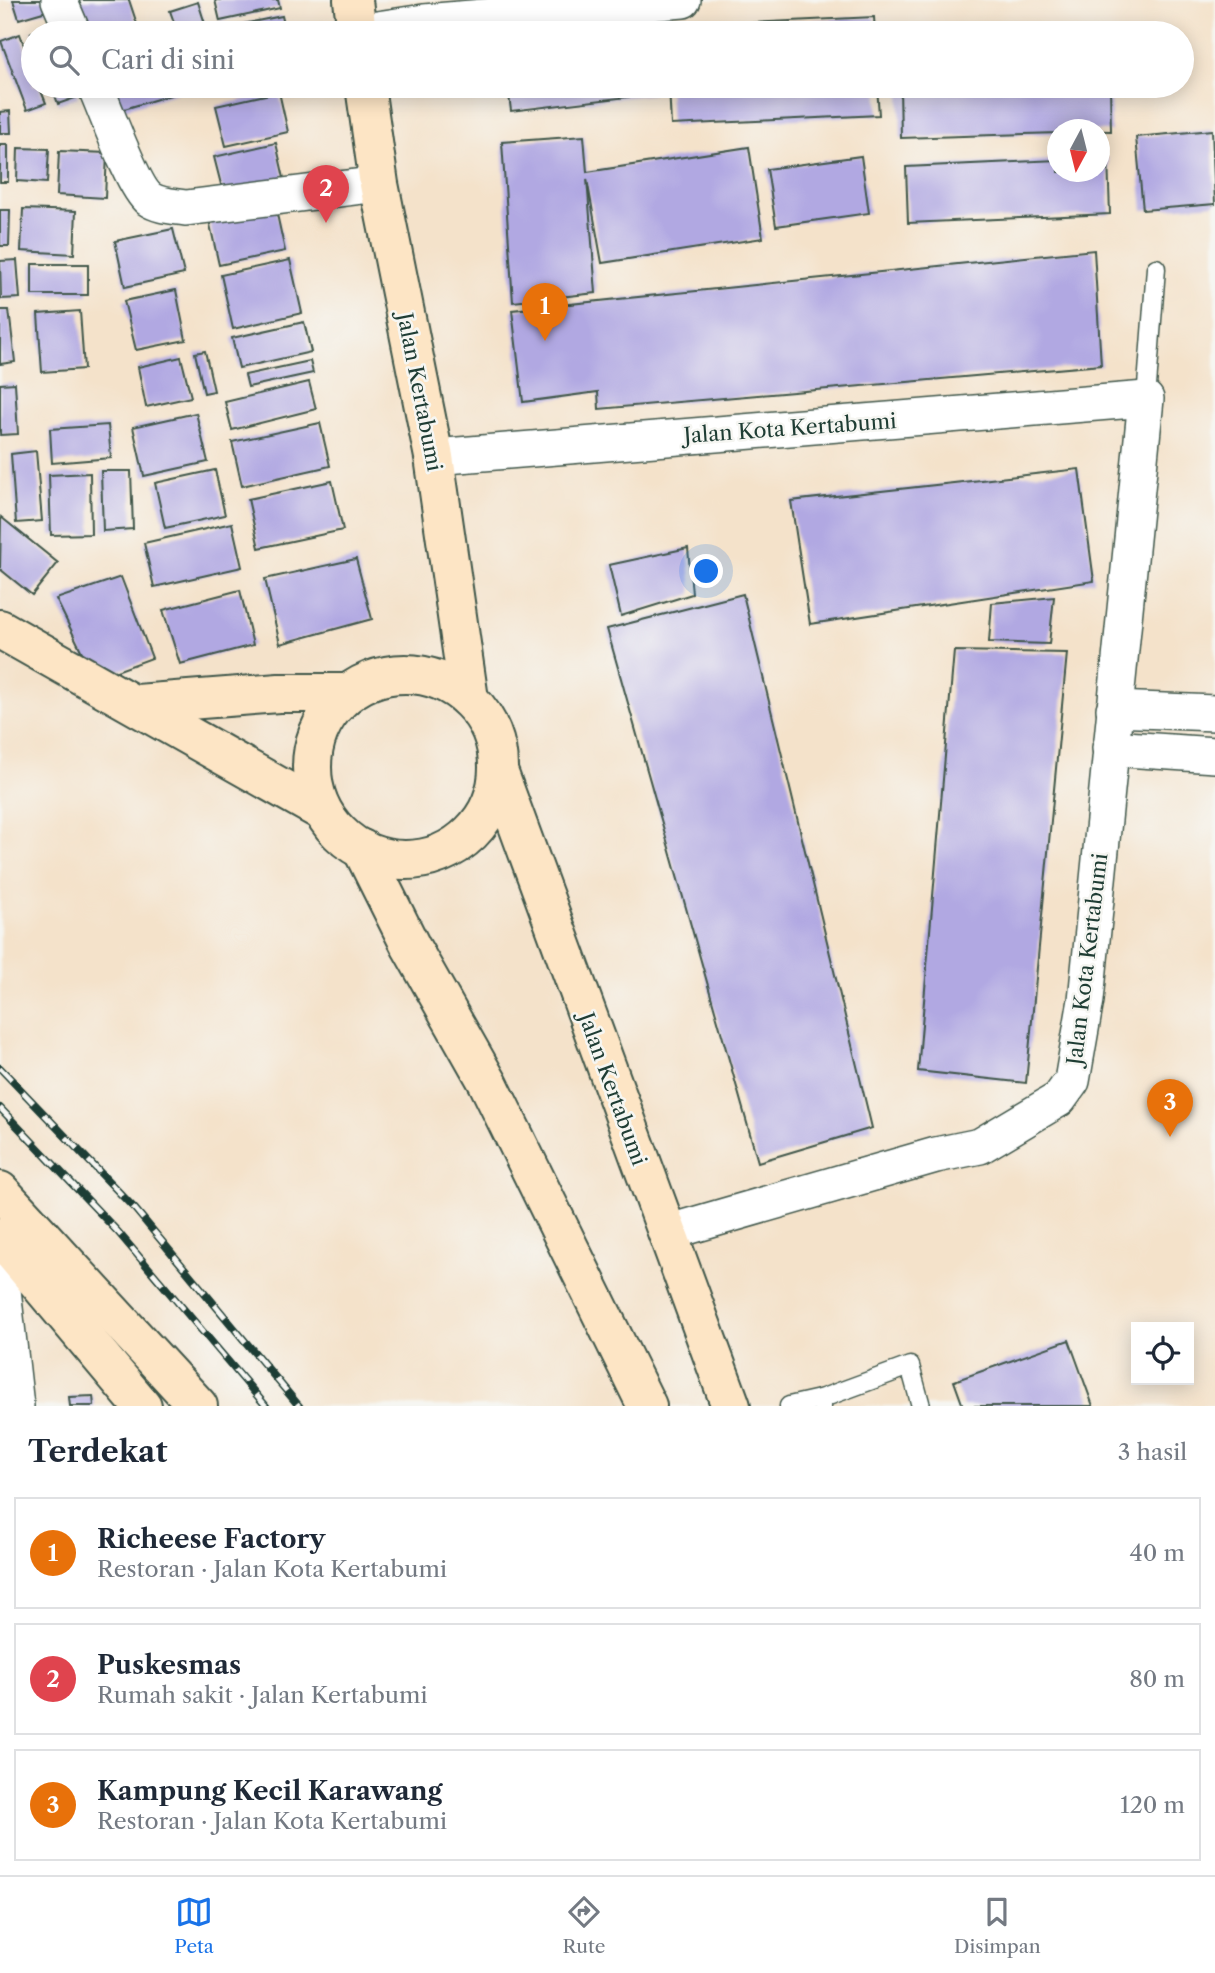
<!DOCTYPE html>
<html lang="id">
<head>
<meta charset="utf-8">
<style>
  body { margin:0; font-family:"Libre Caslon Text",serif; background:#f2f2f3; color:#1f2937 }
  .controls { position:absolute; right:21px; bottom:21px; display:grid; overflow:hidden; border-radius:0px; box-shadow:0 4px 18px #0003 }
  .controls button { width:63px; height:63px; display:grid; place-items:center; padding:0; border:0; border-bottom:2px solid #e0e1e3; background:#fff; color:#1f2937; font:35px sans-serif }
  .compass { position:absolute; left:1047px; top:119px; width:63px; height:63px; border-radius:50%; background:#fff; box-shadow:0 4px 18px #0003; rotate:187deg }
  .you { position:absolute; left:707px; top:572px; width:24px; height:24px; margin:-18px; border:5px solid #fff; border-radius:50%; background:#1a73e8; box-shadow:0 0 0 10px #1a73e833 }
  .badge { display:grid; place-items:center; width:46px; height:46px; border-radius:50%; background:#1a73e8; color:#fff; font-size:23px; font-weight:700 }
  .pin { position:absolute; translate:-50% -58px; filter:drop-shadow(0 2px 4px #0008) }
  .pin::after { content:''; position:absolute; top:37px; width:24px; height:21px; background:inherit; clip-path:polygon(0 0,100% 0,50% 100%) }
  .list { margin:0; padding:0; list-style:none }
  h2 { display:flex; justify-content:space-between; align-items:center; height:91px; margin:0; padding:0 28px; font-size:30px }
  h2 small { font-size:23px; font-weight:400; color:#747a83 }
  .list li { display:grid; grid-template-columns:46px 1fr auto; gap:21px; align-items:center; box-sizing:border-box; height:112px; margin:0 14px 14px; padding:0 14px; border:2px solid #e0e1e3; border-radius:0px }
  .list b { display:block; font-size:26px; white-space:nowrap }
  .list p { margin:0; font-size:23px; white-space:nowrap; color:#747a83 }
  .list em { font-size:23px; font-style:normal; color:#747a83 }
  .icon { flex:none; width:38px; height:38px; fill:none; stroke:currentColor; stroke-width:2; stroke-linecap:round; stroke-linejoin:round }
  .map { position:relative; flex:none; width:1215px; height:1406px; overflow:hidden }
  .search { position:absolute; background:#fff; box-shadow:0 4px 18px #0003; left:21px; right:21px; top:21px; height:77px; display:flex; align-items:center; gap:18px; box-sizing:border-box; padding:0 24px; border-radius:38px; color:#747a83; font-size:26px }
  .sheet { height:469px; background:#fff }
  nav { display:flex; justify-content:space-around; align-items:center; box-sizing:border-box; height:98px; border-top:2px solid #e0e1e3; background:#fff; font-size:19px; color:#747a83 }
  nav a { display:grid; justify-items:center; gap:4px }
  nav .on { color:#1a73e8 }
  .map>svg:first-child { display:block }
  .building { fill:#b1a8e2 }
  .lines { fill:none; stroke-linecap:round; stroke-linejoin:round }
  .service-casing { stroke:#3f564a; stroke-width:21 }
  .minor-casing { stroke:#3f564a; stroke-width:38 }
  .secondary-casing { stroke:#3f564a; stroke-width:42 }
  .service { stroke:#fff; stroke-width:18 }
  .minor { stroke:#fff; stroke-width:35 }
  .secondary { stroke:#fde5c5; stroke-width:38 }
  .rail-casing { stroke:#1f3d34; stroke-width:8 }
  .rail { stroke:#f6f6f2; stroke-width:5; stroke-dasharray:16; stroke-linecap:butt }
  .labels { text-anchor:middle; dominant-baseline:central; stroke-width:5; stroke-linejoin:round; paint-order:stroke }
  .street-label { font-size:21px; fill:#1f3d34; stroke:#f6f6f2 }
</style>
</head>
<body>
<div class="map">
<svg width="1215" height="1406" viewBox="0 0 1215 1406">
  <rect width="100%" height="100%" fill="#f6f6f2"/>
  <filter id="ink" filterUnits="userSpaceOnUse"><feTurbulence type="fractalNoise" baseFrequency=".0143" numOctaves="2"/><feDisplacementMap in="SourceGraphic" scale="14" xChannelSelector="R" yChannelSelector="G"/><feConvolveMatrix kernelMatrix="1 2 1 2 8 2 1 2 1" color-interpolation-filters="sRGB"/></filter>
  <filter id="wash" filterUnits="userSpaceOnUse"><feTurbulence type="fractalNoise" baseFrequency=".00686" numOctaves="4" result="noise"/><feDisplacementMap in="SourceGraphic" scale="28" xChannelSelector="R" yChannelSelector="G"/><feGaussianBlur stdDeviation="1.57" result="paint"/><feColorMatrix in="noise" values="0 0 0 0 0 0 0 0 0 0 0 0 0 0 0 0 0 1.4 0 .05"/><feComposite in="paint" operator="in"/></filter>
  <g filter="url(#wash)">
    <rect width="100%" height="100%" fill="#f4e2ca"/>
    <g id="blocks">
      <g class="building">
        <polygon points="13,0 47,0 50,10 19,19"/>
        <polygon points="71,0 129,0 138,27 119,33 81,33"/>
        <polygon points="215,0 278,0 280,8 220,21"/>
        <polygon points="198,2 208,33 178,33 170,11"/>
        <polygon points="282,16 286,33 234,33 233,26"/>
        <polygon points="874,17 875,33 667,33 666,27"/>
        <polygon points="644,22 645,33 565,33 565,32"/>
        <polygon points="52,25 55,33 30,33"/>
        <polygon points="20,34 33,70 33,86 39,86 46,103 27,110 1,41"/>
        <polygon points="52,86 74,86 78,97 58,104"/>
        <polygon points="114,86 175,86 177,93 121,110"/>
        <polygon points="508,86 652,86 653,94 511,111"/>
        <polygon points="669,86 877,86 879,115 671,125"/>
        <polygon points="900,86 1110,86 1111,131 1058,130 1058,133 901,138"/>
        <polygon points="279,92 288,132 226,146 216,106"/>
        <polygon points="10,111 11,133 0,133 0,112"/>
        <polygon points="1212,130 1215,204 1143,210 1136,137"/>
        <polygon points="584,136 587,172 749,147 763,238 602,263 587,179 596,293 513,302 502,142"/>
        <polygon points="276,143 286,187 225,200 214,157"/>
        <rect x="0" y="145" width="8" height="37"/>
        <polygon points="18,148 49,149 47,183 17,181"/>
        <polygon points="59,151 107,153 105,198 57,195"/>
        <polygon points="861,156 869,213 776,226 767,169"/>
        <polygon points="1100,158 1108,158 1110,214 908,223 906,167 1058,160 1058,172 1100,172"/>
        <polygon points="275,205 285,251 219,265 209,220"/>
        <polygon points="23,209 76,211 74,254 21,251"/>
        <polygon points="0,210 10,210 9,246 0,246"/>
        <polygon points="173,229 184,274 125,287 115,241"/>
        <polygon points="1094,250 1101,365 599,409 598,392 523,402 512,310"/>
        <polygon points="17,260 20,298 1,299 0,261"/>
        <polygon points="290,260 302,313 233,329 221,275"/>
        <rect x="32" y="264" width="56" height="31"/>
        <polygon points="176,290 186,340 136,350 124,301"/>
        <polygon points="0,310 9,310 15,362 0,364"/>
        <polygon points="80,311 84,369 42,372 38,314"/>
        <polygon points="304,322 311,352 239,368 232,338"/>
        <polygon points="205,351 214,391 204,393 195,353"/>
        <polygon points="181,357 191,397 146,407 138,367"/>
        <polygon points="310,361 313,373 248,387 245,375"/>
        <polygon points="309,382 316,409 232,430 225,402"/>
        <polygon points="15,383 18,434 0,435 0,384"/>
        <polygon points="196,413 208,462 144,476 133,427"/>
        <polygon points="320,423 330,466 242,486 232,442"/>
        <polygon points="108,425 111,458 52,463 50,429"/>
        <polygon points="36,451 42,521 16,523 11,454"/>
        <polygon points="1079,469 1094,581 810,624 791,501"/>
        <polygon points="215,470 225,515 165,528 155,483"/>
        <polygon points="101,471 131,471 133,529 103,531"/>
        <polygon points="90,473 91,534 51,535 49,475"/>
        <polygon points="332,481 343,530 259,548 248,499"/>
        <polygon points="1,517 58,563 32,595 0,569"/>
        <polygon points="232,523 242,567 154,587 144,543"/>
        <polygon points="688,548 692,594 621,616 609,565"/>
        <polygon points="356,559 372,619 280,644 265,579"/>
        <polygon points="121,577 152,658 95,679 56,599"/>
        <polygon points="240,590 253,645 180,664 163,610"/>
        <polygon points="743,594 872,1128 758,1162 607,629"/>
        <polygon points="1054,597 1049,644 989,642 992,603"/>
        <polygon points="954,651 1067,653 1026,1083 918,1071"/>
        <polygon points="1069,1340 1093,1406 963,1406 954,1381"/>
        <polygon points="93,1396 94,1406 70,1406 69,1397"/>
      </g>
    </g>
  </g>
  <g filter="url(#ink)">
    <use href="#blocks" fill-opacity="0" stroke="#3f564a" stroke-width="2"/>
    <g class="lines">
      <defs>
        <g id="service">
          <polyline points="1146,399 1156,268"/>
          <polyline points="789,1406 820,1399"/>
          <polyline points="822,1406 820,1399 910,1366 921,1406"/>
        </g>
        <g id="minor">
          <polyline points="59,0 73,33"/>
          <polyline points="357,32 424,22 683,0"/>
          <path d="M95,86C105,108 133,187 149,199C159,206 174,206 186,208L379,184"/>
          <polyline points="434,457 1146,399 1086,1000 1072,1081 1059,1099 980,1146 936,1155 666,1233"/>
          <polyline points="1114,709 1215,713"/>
          <polyline points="1110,748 1215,755"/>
          <polyline points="0,1263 16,1406"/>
        </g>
        <g id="secondary">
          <polyline points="353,0 357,33"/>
          <polyline points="365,86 379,184 434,457 469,699"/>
          <polyline points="0,629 322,811"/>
          <circle cx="405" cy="767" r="93"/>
          <polyline points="137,704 279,693 347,693"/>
          <polyline points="498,771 731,1406"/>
          <polyline points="362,849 411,947 488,1083 647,1406"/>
          <polyline points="0,1191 198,1406"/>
          <polyline points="0,1237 142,1406"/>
        </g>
      </defs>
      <use href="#service" class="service-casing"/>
      <use href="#minor" class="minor-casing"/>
      <use href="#secondary" class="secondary-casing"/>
      <use href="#service" class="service"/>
      <use href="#minor" class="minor"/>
      <use href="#secondary" class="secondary"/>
      <defs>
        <g id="rail">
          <polyline points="0,1068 135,1209 299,1406"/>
          <polyline points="0,1108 118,1232 266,1406"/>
        </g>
      </defs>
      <use href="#rail" class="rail-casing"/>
      <use href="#rail" class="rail"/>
    </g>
  </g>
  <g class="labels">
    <g class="street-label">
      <text transform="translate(420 392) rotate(79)">Jalan Kertabumi</text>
      <text transform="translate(790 428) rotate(-4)">Jalan Kota Kertabumi</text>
      <text transform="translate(1087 959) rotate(-83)">Jalan Kota Kertabumi</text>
      <text transform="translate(613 1089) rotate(70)">Jalan Kertabumi</text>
    </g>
  </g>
</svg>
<div class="controls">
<button><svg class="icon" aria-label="locate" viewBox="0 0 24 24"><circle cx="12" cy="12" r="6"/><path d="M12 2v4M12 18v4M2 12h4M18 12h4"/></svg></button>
</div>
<svg class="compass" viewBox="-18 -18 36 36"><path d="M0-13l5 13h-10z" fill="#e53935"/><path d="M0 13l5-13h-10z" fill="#747a83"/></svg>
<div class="you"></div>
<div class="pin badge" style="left:545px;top:341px;background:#e8710a">1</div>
<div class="pin badge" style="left:326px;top:223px;background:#e0444e">2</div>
<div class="pin badge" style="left:1170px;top:1137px;background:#e8710a">3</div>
<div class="search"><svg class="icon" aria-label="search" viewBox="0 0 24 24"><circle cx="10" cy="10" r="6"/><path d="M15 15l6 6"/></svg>Cari di sini</div>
</div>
<section class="sheet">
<h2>Terdekat<small>3 hasil</small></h2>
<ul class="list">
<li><span class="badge" style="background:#e8710a">1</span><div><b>Richeese Factory</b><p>Restoran · Jalan Kota Kertabumi</p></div><em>40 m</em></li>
<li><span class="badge" style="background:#e0444e">2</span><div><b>Puskesmas</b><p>Rumah sakit · Jalan Kertabumi</p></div><em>80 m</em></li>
<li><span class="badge" style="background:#e8710a">3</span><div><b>Kampung Kecil Karawang</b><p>Restoran · Jalan Kota Kertabumi</p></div><em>120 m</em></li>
</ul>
</section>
<nav>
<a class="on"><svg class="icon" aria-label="map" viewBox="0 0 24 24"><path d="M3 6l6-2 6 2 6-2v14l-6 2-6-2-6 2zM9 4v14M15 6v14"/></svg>Peta</a>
<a><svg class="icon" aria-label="directions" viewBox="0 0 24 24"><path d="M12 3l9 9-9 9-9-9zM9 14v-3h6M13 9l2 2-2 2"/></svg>Rute</a>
<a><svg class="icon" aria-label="saved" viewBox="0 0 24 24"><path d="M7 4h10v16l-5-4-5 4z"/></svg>Disimpan</a>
</nav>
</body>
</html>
